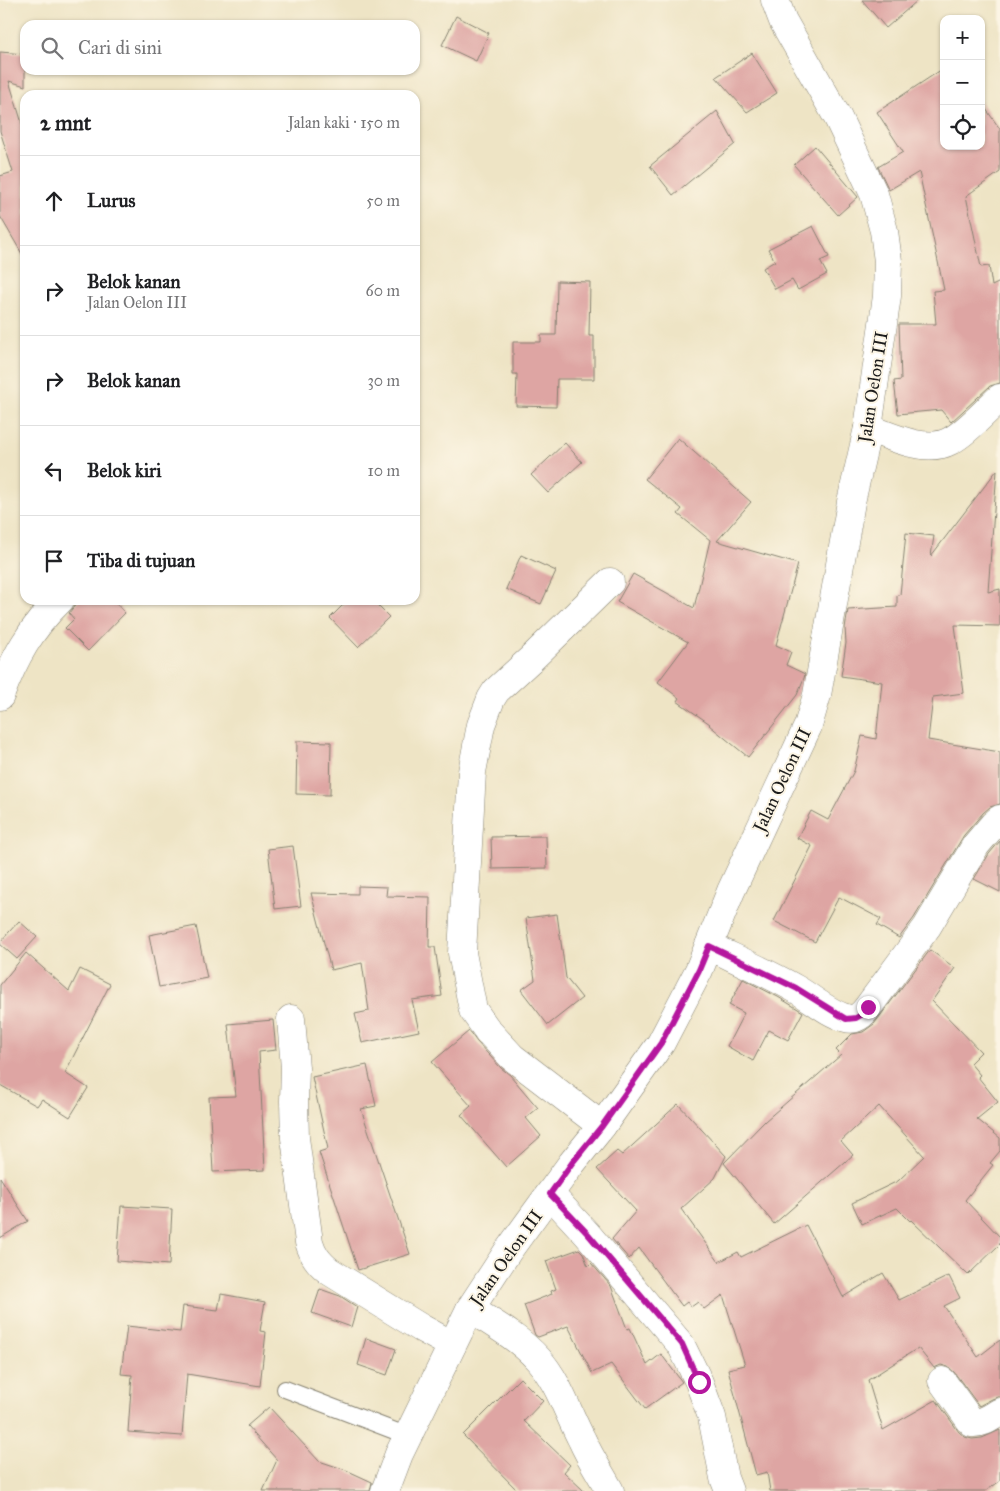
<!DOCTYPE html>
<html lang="id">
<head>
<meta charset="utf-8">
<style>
  body { margin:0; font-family:"IM FELL Great Primer",serif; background:#f2f2f2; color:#202124 }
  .controls { position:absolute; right:15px; top:15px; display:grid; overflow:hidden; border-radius:10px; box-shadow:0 1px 4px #0004 }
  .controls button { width:45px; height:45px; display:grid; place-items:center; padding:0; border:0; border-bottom:1px solid #e0e0e0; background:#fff; color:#202124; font:25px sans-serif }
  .stop { position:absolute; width:15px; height:15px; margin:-11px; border:4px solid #b5179e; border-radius:50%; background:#fff }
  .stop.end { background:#b5179e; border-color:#fff; box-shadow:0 1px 5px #0008 }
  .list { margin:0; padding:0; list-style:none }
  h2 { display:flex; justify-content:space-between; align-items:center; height:65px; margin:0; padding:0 20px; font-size:21px }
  h2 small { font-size:16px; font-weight:400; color:#757577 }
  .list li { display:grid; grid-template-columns:32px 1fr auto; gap:15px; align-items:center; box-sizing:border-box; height:90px; padding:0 20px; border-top:1px solid #e0e0e0 }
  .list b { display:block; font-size:19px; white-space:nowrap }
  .list p { margin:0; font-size:16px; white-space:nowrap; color:#757577 }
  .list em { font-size:16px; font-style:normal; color:#757577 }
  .icon { flex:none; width:28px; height:28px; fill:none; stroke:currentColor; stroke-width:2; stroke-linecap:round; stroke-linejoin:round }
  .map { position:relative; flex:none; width:1000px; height:1491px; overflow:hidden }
  .search { position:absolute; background:#fff; box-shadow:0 1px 4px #0004; left:20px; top:20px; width:400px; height:55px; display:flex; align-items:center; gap:12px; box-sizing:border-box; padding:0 18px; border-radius:15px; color:#757577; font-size:19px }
  .panel { position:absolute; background:#fff; box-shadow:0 1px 4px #0004; left:20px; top:90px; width:400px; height:515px; border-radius:15px }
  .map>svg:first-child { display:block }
  .building { fill:#dea5a3 }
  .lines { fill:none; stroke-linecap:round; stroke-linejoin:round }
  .lane-casing { stroke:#858070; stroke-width:18 }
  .street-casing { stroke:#858070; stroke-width:29 }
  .secondary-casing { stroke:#858070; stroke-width:29 }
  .lane { stroke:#fff; stroke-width:16 }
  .street { stroke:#fff; stroke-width:28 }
  .secondary { stroke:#fff; stroke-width:28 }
  .route { stroke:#b5179e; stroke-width:6 }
  .labels { text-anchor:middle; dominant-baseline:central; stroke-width:4; stroke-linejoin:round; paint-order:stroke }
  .street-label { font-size:18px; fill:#1c1c1c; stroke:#fcf5e5 }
</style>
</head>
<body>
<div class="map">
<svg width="1000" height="1491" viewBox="0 0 1000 1491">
  <rect width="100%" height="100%" fill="#fcf5e5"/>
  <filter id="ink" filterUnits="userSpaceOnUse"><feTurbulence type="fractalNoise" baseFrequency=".02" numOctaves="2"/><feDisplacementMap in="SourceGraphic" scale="10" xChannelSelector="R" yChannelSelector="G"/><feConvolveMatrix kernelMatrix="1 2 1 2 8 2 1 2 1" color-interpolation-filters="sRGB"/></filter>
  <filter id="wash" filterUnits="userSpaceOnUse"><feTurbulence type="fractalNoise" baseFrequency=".0096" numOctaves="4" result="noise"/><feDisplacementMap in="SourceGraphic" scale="20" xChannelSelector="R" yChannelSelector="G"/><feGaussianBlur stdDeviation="1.12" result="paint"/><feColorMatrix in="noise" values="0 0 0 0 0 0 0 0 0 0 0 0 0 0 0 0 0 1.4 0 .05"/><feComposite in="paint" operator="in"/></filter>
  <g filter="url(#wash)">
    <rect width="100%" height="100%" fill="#eee4c5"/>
    <g id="blocks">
      <g class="building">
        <polygon points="862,0 918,0 886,28"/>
        <polygon points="456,16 489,33 476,61 442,45"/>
        <polygon points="0,52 25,54 25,86 9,81 25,133 25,259 0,216 0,176 13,172 0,131"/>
        <polygon points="752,53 777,93 747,112 716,77"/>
        <polygon points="944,68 944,146 981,146 981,102 1000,129 1000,172 966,196 981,267 989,266 992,286 1000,282 1000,383 990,386 951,422 941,410 898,414 894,381 901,380 899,324 936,324 933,291 944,290 919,172 889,190 878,167 903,152 877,112"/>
        <polygon points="717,111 735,144 673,195 650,166"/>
        <polygon points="815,146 858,197 838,215 794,165"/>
        <polygon points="813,226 829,257 820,261 827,274 798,290 792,280 775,289 763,268 775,261 768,249"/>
        <polygon points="557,281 590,282 589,336 594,336 594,379 557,379 556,407 516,406 517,374 513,374 513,342 541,342 541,335 556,335"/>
        <polygon points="678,438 751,502 717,541 798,564 776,645 791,652 786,665 805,674 804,678 797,695 748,757 709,725 710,724 677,701 679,698 658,682 688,642 617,602 633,574 694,608 710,540 678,514 682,509 645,479"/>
        <polygon points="565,443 582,462 548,493 531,475"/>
        <polygon points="997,470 988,592 1000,589 1000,626 955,625 964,693 933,697 928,740 1000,752 1000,804 990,807 983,813 964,835 914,918 899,938 877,925 881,919 839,897 815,942 774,921 812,846 797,838 811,811 828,820 854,771 862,736 876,739 882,682 841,676 846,643 845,628 848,610 897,607 897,595 900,595 906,533 934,536 931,556"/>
        <polygon points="521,555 556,571 541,604 506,589"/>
        <polygon points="79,600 113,600 125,613 88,651 65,628 74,619 69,613"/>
        <polygon points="348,600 372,600 389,617 358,647 330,618"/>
        <polygon points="297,741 331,742 330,795 296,794"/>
        <polygon points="546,836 547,868 492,869 491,837"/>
        <polygon points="1000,841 1000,892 974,879 989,854"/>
        <polygon points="293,846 301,906 275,909 268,849"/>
        <polygon points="358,886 387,887 386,896 430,897 429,947 435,947 442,996 412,1000 419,1031 362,1043 355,1014 369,1011 362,963 331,970 311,893 358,894"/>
        <polygon points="557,914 566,978 582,998 548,1025 521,990 535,980 526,918"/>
        <polygon points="19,921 37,937 17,959 0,944 0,942"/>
        <polygon points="196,926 207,978 159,987 149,935"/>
        <polygon points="930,950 955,968 932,1001 981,1052 970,1063 980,1075 978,1077 998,1102 977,1119 1000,1138 1000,1151 990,1163 993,1165 965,1200 1000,1237 1000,1244 968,1275 911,1220 910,1221 897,1208 862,1224 852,1203 898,1181 924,1156 879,1106 841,1141 853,1155 774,1224 724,1163 765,1121 841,1055 836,1050 852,1034 863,1032 874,1024"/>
        <polygon points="26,953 69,991 80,969 110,984 65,1073 88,1088 70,1117 42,1099 37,1106 0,1085 0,985"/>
        <polygon points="743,979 778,997 803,1012 788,1040 769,1030 753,1061 727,1046 744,1013 729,1005"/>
        <polygon points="273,1020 276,1050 259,1052 265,1170 213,1172 209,1097 236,1096 228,1024"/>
        <polygon points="469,1031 477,1042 501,1068 510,1075 538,1108 526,1118 541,1136 506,1167 461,1115 471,1106 432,1062"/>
        <polygon points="367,1065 376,1106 361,1109 410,1254 358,1270 319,1152 328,1149 312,1077"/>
        <polygon points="678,1104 726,1156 715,1178 681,1209 719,1262 738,1252 741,1257 806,1225 843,1297 883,1273 899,1300 949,1276 960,1298 944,1306 978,1357 1000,1340 1000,1396 992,1399 979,1406 954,1372 948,1367 941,1365 934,1368 918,1348 868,1380 883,1430 936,1400 959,1432 965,1437 972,1439 982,1438 1000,1430 1000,1481 986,1491 770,1491 767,1472 756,1475 728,1369 745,1365 723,1295 704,1309 698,1302 691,1307 687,1302 682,1306 639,1248 629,1259 612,1239 636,1211 597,1169 617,1151 622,1155"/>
        <polygon points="0,1177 28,1221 0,1238"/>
        <polygon points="121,1206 172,1209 169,1265 117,1261"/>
        <polygon points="579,1249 583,1253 588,1266 591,1263 611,1286 627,1329 630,1328 647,1365 661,1354 682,1382 645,1409 611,1364 592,1373 568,1326 538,1337 535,1335 524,1305 552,1294 551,1291 556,1289 546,1261"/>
        <polygon points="320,1289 340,1296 357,1307 351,1327 312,1313"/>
        <polygon points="221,1294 265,1302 260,1331 266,1332 260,1386 187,1374 182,1436 128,1432 132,1375 121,1374 127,1326 180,1332 183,1306 218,1310"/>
        <polygon points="366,1338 396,1349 387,1375 358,1365"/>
        <polygon points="520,1378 543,1401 524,1421 570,1465 564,1472 584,1491 518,1491 463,1435"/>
        <polygon points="269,1407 319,1461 346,1470 372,1482 370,1491 263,1491 277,1460 247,1426"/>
      </g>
    </g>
  </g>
  <g filter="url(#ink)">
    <use href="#blocks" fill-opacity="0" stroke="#858070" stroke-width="1"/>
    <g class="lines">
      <defs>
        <polyline id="lane" points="285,1389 408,1436"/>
        <g id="street">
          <path d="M868,428C890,436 926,454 950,441C966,433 986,410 1000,398"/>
          <path d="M0,696C14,658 31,628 60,600"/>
          <path d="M709,946C738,960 768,973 796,989C812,998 828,1013 846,1018C856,1021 862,1015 868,1007L927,927L976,845L993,825L1000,819"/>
          <path d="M291,1019L295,1068L294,1101L295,1138L309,1242C313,1255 318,1262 329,1271L421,1328L452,1345"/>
          <polyline points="602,1126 512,1057 488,1031 473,1010 462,953 472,772 481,725 491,699 496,691 531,659 610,582"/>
          <polyline points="550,1194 587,1234 681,1345 699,1382 712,1417 724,1478 729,1491"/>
          <path d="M470,1309C494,1324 519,1338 538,1359C559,1382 568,1414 582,1440C590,1458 601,1474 610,1491"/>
          <path d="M942,1381L972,1423C983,1424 991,1417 1000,1412"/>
        </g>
        <polyline id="secondary" points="385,1491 399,1454 470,1309 508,1251 572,1163 602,1126 661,1043 699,970 731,891 808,726 817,695 851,502 868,428 887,296 888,261 884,231 874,194 838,118 783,21 775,0"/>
      </defs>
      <use href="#lane" class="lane-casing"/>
      <use href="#street" class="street-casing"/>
      <use href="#secondary" class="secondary-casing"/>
      <use href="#lane" class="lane"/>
      <use href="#street" class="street"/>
      <use href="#secondary" class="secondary"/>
    </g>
  </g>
  <g class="lines" filter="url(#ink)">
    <polyline class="route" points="699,1382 682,1344 588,1234 550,1194 572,1163 602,1126 661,1043 699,970 709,946 796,988 846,1019 856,1018 861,1015 868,1007"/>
  </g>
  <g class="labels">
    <g class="street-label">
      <text transform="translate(873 387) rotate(-81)">Jalan Oelon III</text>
      <text transform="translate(782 780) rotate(-65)">Jalan Oelon III</text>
      <text transform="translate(506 1258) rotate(-55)">Jalan Oelon III</text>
    </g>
  </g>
</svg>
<div class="controls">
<button>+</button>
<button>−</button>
<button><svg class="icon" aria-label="locate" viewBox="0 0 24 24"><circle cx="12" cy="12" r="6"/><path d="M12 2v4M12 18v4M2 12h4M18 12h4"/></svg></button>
</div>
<div class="stop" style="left:699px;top:1382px"></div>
<div class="stop end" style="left:868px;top:1007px"></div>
<div class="search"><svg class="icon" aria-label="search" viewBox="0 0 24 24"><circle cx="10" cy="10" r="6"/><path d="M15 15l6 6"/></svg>Cari di sini</div>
<section class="panel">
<h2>2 mnt<small>Jalan kaki · 150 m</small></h2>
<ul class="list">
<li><svg class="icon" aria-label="ahead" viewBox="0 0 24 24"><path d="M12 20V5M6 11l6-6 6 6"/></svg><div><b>Lurus</b></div><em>50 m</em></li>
<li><svg class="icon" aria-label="right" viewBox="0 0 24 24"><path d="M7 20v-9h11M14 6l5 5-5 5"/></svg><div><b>Belok kanan</b><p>Jalan Oelon III</p></div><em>60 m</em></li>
<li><svg class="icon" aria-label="right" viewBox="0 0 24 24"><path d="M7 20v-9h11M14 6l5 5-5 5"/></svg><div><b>Belok kanan</b></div><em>30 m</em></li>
<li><svg class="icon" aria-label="left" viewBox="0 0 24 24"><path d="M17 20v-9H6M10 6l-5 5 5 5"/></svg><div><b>Belok kiri</b></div><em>10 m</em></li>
<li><svg class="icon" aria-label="arrive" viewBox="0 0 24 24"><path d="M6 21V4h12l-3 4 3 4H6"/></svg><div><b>Tiba di tujuan</b></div></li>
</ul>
</section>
</div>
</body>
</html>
